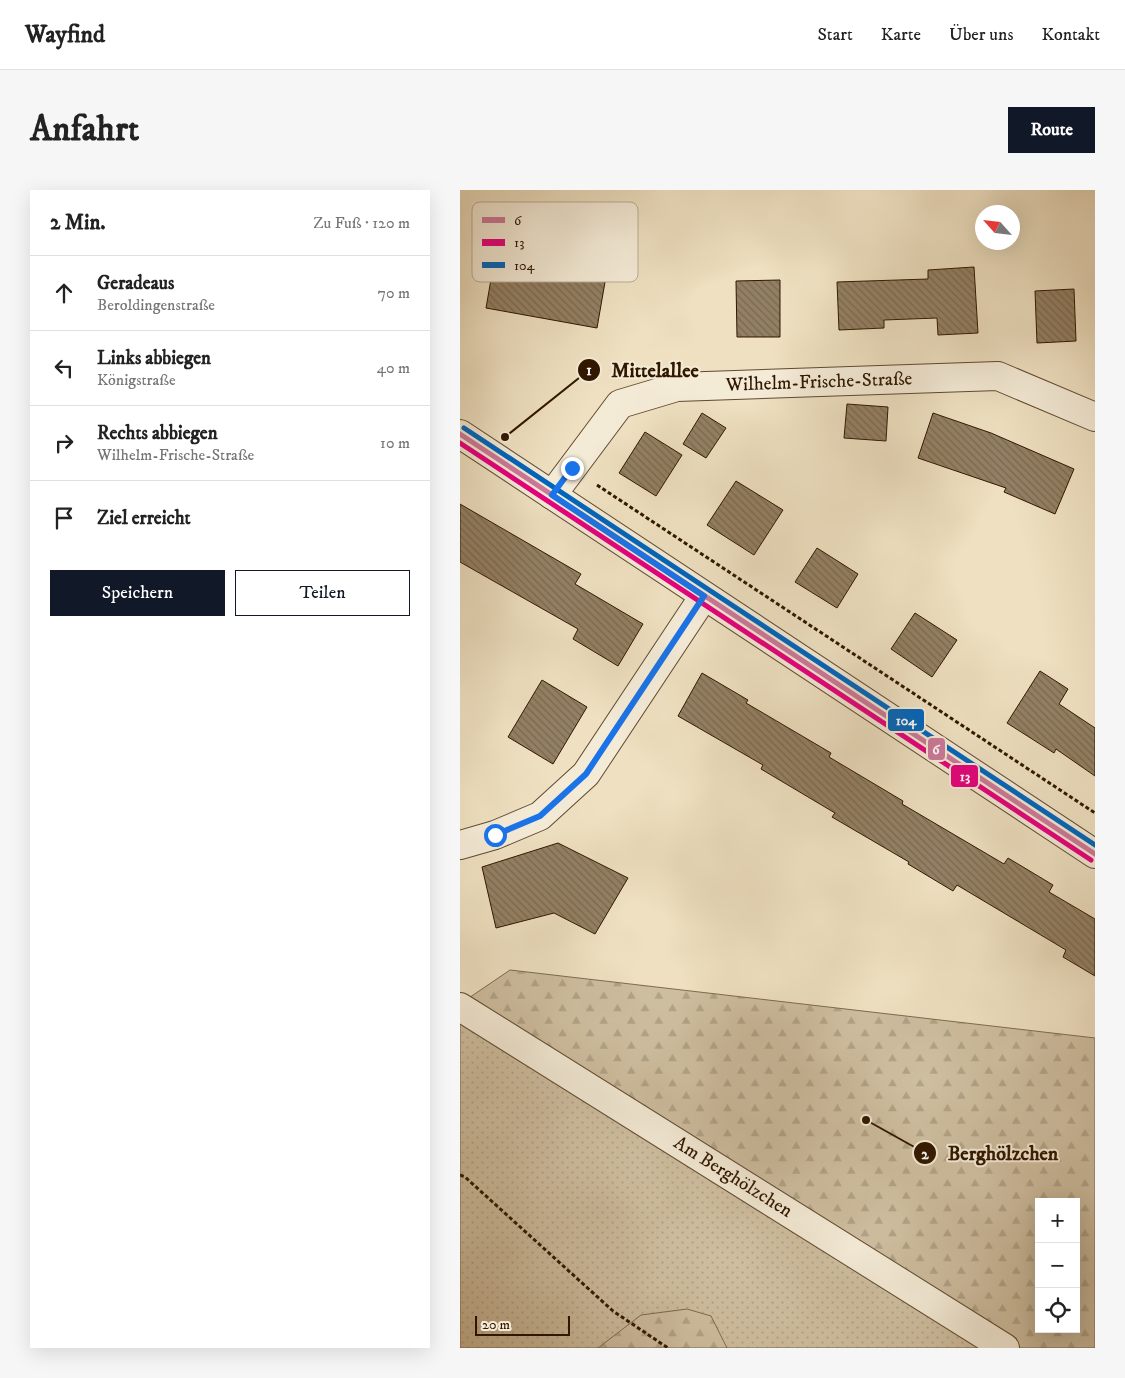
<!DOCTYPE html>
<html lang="de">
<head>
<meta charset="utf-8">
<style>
  body { margin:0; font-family:"IM FELL DW Pica",serif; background:#f6f6f6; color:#222 }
  .controls { position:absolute; right:15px; bottom:15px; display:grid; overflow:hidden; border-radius:0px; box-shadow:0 5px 20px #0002 }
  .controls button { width:45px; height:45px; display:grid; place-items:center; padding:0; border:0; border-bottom:1px solid #e0e0e0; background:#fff; color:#222; font:25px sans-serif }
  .compass { position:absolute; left:515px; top:15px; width:45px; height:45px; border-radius:50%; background:#fff; box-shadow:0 5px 20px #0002; rotate:297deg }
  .scale { position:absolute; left:15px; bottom:12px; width:95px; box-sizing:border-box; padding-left:5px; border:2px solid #311700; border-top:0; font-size:14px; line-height:18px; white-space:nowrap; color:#311700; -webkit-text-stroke:4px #f4ebd7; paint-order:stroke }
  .stop { position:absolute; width:15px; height:15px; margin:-11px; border:4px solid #1a73e8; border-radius:50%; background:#fff }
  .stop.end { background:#1a73e8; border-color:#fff; box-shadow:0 1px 5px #0008 }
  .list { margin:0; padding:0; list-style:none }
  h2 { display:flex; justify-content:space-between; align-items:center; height:65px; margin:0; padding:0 20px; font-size:21px }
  h2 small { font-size:16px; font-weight:400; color:#767676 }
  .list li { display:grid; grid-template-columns:32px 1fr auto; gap:15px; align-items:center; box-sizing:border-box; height:75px; padding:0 20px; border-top:1px solid #e0e0e0 }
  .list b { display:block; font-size:19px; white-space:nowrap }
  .list p { margin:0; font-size:16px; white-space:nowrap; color:#767676 }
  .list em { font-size:16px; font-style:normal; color:#767676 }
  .actions { display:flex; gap:10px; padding:15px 20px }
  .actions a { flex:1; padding:11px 0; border:1px solid #111827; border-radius:0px; text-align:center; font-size:18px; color:#111827 }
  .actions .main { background:#111827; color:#fff }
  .icon { flex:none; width:28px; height:28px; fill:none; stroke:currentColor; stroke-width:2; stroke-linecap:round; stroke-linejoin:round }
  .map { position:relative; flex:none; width:635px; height:1158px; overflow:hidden; border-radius:0px }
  header { display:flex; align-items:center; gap:30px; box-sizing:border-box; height:70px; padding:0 25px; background:#fff; border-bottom:1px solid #e0e0e0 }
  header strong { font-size:24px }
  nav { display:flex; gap:28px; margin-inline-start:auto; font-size:18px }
  .intro { display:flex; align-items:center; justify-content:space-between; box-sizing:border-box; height:120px; padding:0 30px }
  h1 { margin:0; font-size:35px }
  .button { padding:12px 22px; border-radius:0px; background:#111827; color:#fff; font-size:18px; font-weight:700 }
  main { display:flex; gap:30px; padding:0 30px }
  aside { flex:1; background:#fff; border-radius:0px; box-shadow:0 5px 20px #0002 }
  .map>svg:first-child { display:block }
  .green { fill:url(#green-dots); stroke:#806a50 }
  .forest { fill:url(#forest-firs); stroke:#806a50; fill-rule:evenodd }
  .building { fill:url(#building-back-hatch); stroke:#311700 }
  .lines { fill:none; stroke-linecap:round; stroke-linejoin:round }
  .minor-casing { stroke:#604930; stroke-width:30 }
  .tertiary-casing { stroke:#604930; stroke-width:30 }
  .path { stroke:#311700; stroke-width:3; stroke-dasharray:4 2.5; stroke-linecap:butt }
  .minor { stroke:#f4ebd7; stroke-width:28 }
  .tertiary { stroke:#f4ebd7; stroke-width:28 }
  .bus-1-casing { stroke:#f4ebd7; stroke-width:9 }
  .bus-2-casing { stroke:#f4ebd7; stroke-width:9 }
  .bus-3-casing { stroke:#f4ebd7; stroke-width:9 }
  .bus-1 { stroke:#cc789a; stroke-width:5 }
  .bus-2 { stroke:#e5007d; stroke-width:5 }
  .bus-3 { stroke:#0065bd; stroke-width:5 }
  .route { stroke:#1a73e8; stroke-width:6 }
  .labels { text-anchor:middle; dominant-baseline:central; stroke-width:4; stroke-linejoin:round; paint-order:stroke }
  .street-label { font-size:19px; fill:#311700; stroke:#f4ebd7 }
  .key { fill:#f4ebd7; stroke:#baab96; stroke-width:1 }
  .key-label { font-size:14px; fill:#311700 }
  .leader { fill:none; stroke:#311700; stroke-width:2 }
  .callout-dot { fill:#311700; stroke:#f4ebd7; stroke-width:2 }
  .mark-label { font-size:15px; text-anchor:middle; font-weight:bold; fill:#fff }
  .callout-label { font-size:20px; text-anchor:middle; font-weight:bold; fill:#311700; stroke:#f4ebd7; stroke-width:4; stroke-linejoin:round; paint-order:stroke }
  .line-badge { stroke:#f4ebd7; stroke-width:2 }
  .badge-label { font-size:14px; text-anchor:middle; font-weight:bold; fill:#fff }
</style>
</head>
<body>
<header>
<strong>Wayfind</strong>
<nav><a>Start</a><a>Karte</a><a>Über uns</a><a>Kontakt</a></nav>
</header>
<div class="intro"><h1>Anfahrt</h1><a class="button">Route</a></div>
<main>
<aside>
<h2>2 Min.<small>Zu Fuß · 120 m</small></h2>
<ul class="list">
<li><svg class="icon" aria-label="ahead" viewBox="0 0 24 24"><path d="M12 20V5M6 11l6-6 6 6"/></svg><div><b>Geradeaus</b><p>Beroldingenstraße</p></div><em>70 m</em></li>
<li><svg class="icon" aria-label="left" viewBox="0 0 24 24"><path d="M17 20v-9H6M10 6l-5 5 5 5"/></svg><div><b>Links abbiegen</b><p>Königstraße</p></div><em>40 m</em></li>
<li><svg class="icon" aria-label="right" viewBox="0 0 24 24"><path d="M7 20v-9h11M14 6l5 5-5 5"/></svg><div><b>Rechts abbiegen</b><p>Wilhelm-Frische-Straße</p></div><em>10 m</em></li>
<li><svg class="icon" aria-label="arrive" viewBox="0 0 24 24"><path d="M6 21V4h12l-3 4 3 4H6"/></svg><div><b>Ziel erreicht</b></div></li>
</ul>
<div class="actions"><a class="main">Speichern</a><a>Teilen</a></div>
</aside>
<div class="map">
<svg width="635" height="1158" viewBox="0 0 635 1158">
  <defs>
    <pattern id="green-dots" width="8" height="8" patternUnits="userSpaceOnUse" patternTransform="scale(1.25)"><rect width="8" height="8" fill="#cebea0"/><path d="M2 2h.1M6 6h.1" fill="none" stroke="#b1a388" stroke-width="1.8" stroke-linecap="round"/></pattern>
    <pattern id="forest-firs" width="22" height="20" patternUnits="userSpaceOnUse" patternTransform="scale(1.25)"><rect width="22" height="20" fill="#cebea0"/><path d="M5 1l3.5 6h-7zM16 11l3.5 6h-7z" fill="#b1a388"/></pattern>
    <pattern id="building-back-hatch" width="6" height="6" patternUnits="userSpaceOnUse" patternTransform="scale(1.25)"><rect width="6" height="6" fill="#938064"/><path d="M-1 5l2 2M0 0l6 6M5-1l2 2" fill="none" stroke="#796850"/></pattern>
  </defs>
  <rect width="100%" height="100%" fill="#eee0c1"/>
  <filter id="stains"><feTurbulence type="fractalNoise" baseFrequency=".004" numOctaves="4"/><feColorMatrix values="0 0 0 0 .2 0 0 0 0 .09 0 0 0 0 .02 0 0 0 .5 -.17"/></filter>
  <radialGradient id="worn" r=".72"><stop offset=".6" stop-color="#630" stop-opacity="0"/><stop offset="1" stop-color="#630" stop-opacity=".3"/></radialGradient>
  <polygon class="green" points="0,819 542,1158 0,1158"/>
  <g class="forest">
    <path d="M50,780L635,848V1158H542L0,814ZM579,1012H616V1139H579Z"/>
    <polygon points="227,1119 251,1126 267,1158 138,1158 181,1125"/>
  </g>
  <g class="building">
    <polygon points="34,72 145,92 137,138 26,118"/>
    <polygon points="514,77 518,143 478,145 477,128 424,130 424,138 379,140 377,92 468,89 468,80"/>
    <polygon points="320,90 320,147 277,147 276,91"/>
    <polygon points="614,99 616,151 577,153 575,101"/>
    <polygon points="387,214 428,217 426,251 384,248"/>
    <polygon points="242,223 266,238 246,268 223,254"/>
    <polygon points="473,223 531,243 614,279 595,324 544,302 546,298 458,268"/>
    <polygon points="185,242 222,265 196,306 159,283"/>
    <polygon points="276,291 323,320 294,365 247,335"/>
    <polygon points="0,314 121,384 115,394 183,434 158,476 113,449 118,439 0,372"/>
    <polygon points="357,358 398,384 377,418 335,392"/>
    <polygon points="455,423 497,450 472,487 431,459"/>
    <polygon points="580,481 608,499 599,514 635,538 635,586 596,559 594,563 547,533"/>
    <polygon points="242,483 288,510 286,513 371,563 369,567 443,611 442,614 544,674 548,668 593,695 589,702 635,729 635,786 603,767 606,760 497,695 493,701 448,674 449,672 372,627 375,623 301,579 303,575 218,526"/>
    <polygon points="82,490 127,517 93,574 48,547"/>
    <polygon points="98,653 168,688 135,744 94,723 36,738 22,677"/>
  </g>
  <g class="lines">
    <defs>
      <g id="minor">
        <polyline points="92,305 160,214 217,197 538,186 635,227"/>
        <polyline points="0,655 35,645 80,626 126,584 244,406"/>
        <polyline points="0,817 545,1158"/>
      </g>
      <polyline id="tertiary" points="0,244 635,664"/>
    </defs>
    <use href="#minor" class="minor-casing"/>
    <use href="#tertiary" class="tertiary-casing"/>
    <g class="path">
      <polyline points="137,295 635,623"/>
      <polyline points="0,985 5,987 153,1121 208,1158"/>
    </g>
    <use href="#minor" class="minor"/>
    <use href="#tertiary" class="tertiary"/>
    <defs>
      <polyline id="bus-1" points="0,244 635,664"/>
      <polyline id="bus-2" points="0,253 631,670"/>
      <polyline id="bus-3" points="4,238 635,655"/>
    </defs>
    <use href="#bus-1" class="bus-1-casing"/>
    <use href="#bus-2" class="bus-2-casing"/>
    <use href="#bus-3" class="bus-3-casing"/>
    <use href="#bus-1" class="bus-1"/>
    <use href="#bus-2" class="bus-2"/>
    <use href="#bus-3" class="bus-3"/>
  </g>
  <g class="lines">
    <polyline class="route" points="35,645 80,626 126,584 244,406 92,305 112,278"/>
  </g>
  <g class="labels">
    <g class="street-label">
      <text transform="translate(359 192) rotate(-2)">Wilhelm-Frische-Straße</text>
      <text transform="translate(273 987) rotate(32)">Am Berghölzchen</text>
    </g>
  </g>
  <rect x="12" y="12" width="166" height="80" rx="8" class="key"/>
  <rect x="22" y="27" width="23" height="6" fill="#cc789a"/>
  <rect x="22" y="49" width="23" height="7" fill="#e5007d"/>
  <rect x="22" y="72" width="23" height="6" fill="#0065bd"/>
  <g class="key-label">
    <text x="54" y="35">6</text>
    <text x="54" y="57">13</text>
    <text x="54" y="80">104</text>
  </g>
  <path class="leader" d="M45 247L129 180M406 930L465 963"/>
  <g class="callout-dot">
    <circle cx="45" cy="247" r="5"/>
    <circle cx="406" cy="930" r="5"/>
    <circle cx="129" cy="180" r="12"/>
    <circle cx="465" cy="963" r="12"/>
  </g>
  <g class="mark-label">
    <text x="129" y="185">1</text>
    <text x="465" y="969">2</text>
  </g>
  <g class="callout-label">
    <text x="195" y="187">Mittelallee</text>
    <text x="543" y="970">Berghölzchen</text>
  </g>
  <g class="line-badge">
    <rect x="427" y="518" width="38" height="24" rx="5" fill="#0065bd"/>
    <rect x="467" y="547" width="19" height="24" rx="5" fill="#cc789a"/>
    <rect x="490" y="574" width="29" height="24" rx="5" fill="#e5007d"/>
  </g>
  <g class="badge-label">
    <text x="446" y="535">104</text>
    <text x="476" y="564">6</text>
    <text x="505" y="591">13</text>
  </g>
  <rect width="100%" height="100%" filter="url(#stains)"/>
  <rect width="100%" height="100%" fill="url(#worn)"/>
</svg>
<div class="controls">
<button>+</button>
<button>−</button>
<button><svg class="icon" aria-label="locate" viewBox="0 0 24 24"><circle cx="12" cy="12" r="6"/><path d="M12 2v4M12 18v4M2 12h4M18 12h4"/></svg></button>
</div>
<svg class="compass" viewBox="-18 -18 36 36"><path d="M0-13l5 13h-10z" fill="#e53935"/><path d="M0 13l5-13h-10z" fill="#767676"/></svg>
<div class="scale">20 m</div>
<div class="stop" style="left:35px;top:645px"></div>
<div class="stop end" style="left:112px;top:278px"></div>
</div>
</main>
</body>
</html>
